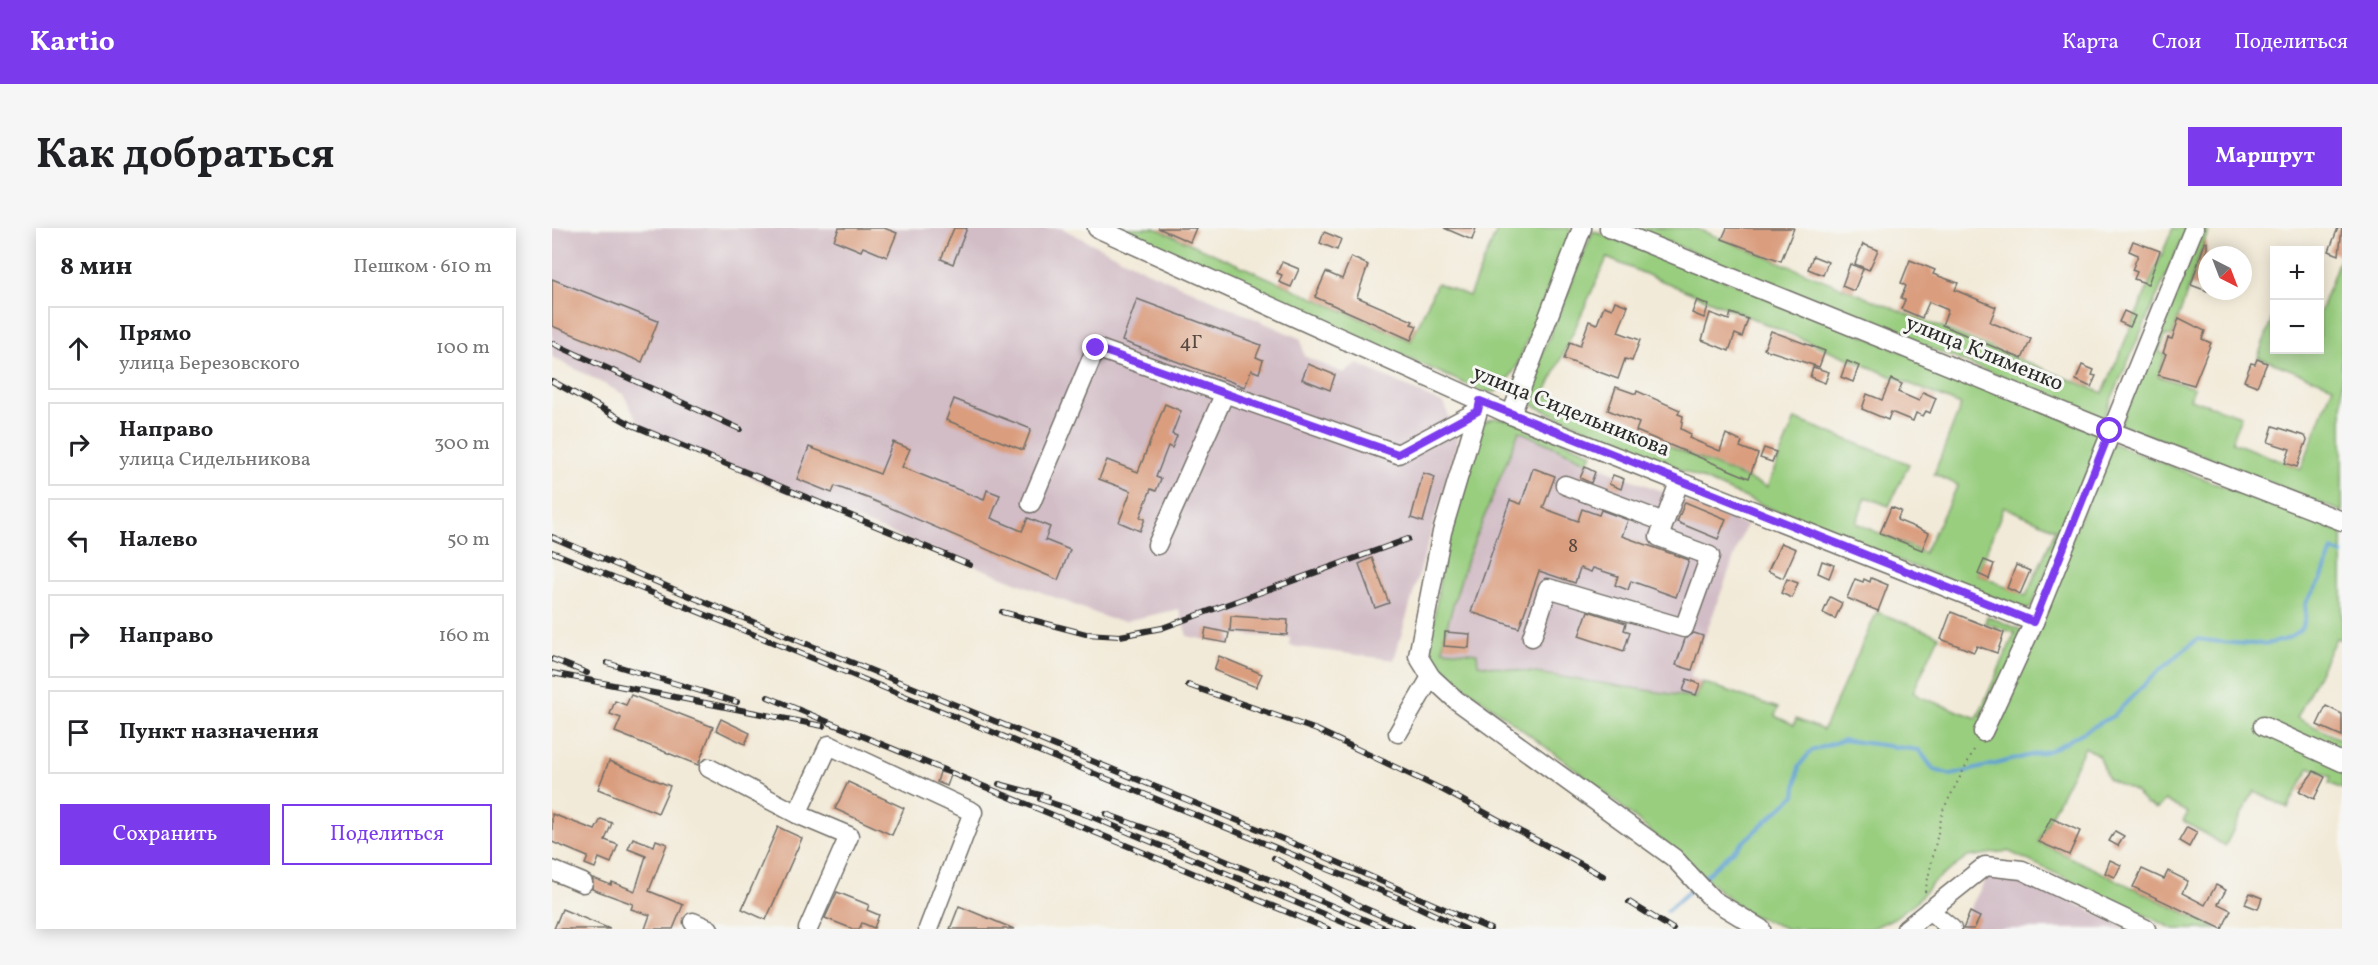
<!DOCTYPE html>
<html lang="ru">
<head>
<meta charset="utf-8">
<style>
  body { margin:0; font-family:Vollkorn,serif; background:#f6f6f6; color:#202124 }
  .controls { position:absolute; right:18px; top:18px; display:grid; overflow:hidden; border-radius:0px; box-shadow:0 3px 15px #0003 }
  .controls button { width:54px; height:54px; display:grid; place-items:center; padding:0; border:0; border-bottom:2px solid #e0e0e0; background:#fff; color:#202124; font:30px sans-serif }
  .compass { position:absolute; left:1646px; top:18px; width:54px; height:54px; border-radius:50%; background:#fff; box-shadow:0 3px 15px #0003; rotate:138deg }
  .stop { position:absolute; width:18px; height:18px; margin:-14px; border:4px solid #7c3aed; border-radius:50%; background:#fff }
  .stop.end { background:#7c3aed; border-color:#fff; box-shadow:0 2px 6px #0008 }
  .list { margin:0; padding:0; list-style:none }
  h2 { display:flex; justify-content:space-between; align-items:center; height:78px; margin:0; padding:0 24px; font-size:26px }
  h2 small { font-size:20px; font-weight:400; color:#757577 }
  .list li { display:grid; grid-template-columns:39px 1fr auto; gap:18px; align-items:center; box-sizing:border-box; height:84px; margin:0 12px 12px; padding:0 12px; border:2px solid #e0e0e0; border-radius:0px }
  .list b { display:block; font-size:22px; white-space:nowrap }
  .list p { margin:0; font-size:20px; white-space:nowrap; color:#757577 }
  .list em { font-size:20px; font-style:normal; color:#757577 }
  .actions { display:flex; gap:12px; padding:18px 24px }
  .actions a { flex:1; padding:14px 0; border:2px solid #7c3aed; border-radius:0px; text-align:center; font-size:21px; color:#7c3aed }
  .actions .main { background:#7c3aed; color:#fff }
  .icon { flex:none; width:33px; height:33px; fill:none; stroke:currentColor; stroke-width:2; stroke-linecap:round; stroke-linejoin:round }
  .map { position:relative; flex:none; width:1790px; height:701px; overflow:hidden; border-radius:0px }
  header { display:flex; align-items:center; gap:36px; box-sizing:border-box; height:84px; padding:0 30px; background:#7c3aed; color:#fff }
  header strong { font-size:28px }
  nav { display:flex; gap:33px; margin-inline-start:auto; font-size:21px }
  .intro { display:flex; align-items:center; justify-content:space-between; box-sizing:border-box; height:144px; padding:0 36px }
  h1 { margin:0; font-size:42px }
  .button { padding:15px 27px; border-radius:0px; background:#7c3aed; color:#fff; font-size:21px; font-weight:700 }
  main { display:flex; gap:36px; padding:0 36px }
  aside { flex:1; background:#fff; border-radius:0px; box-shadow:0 3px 15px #0003 }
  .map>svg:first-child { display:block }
  .industrial { fill:#d2bdc6 }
  .green { fill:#99ce7f; stroke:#627c55; stroke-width:1.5; fill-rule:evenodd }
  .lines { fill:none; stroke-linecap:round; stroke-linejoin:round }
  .stream { stroke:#60a1d3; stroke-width:4 }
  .building { fill:#da9e7f }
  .minor-casing { stroke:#716e68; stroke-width:21 }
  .path { stroke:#716e68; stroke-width:2; stroke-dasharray:1.5 4.5; stroke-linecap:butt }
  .minor { stroke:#fff; stroke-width:18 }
  .rail-casing { stroke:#2b2b2b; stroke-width:6 }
  .rail { stroke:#f6f6f2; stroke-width:4; stroke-dasharray:11; stroke-linecap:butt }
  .route { stroke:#7c3aed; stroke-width:8 }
  .labels { text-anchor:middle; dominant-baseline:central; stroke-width:6; stroke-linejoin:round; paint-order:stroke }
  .number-label { font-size:20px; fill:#574840 }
  .street-label { font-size:22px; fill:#2b2b2b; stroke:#f6f6f2 }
</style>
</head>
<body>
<header>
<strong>Kartio</strong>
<nav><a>Карта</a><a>Слои</a><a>Поделиться</a></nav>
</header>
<div class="intro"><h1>Как добраться</h1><a class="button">Маршрут</a></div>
<main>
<aside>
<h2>8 мин<small>Пешком · 610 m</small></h2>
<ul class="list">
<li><svg class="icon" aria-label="ahead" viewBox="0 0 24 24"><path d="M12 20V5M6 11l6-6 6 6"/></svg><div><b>Прямо</b><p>улица Березовского</p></div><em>100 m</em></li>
<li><svg class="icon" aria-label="right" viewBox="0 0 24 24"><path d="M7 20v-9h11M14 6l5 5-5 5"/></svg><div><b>Направо</b><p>улица Сидельникова</p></div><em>300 m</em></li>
<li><svg class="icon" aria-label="left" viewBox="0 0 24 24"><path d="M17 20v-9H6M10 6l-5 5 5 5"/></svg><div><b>Налево</b></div><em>50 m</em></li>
<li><svg class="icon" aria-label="right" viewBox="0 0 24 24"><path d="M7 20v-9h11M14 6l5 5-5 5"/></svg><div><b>Направо</b></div><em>160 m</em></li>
<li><svg class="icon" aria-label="arrive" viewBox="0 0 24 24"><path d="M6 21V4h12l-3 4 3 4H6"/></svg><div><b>Пункт назначения</b></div></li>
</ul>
<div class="actions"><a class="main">Сохранить</a><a>Поделиться</a></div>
</aside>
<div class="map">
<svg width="1790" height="701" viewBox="0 0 1790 701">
  <rect width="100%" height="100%" fill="#f6f6f2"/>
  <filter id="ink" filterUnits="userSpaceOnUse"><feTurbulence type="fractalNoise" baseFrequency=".0167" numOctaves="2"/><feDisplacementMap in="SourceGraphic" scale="12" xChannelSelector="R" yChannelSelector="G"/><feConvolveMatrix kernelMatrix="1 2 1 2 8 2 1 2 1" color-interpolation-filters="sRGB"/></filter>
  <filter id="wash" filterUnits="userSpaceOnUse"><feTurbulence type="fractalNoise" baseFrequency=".008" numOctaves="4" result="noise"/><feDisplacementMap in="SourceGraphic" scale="24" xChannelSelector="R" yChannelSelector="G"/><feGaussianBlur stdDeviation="1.35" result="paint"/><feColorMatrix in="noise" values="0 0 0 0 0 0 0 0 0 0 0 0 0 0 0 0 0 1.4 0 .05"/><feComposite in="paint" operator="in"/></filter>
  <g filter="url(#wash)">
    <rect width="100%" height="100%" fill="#f2ead8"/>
    <g class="industrial">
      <polygon points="0,0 509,0 593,42 749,111 752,128 791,145 806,136 892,176 906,212 842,432 738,418 738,410 679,406 679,417 635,408 627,381 573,393 558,391 219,258 89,199 71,166 0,129"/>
      <polygon points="967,203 1036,234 1194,297 1138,449 1150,454 1145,470 925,436 925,425 891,422 892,408 914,334"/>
      <polygon points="1458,644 1577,701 1407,701 1436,647"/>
    </g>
    <g class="green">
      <polygon points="562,0 603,0 859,113 885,55 917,68 946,0 1018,0 1019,3 964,140 950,160 943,164 932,164"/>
      <polygon points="1081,0 1143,0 1551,165 1621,0 1635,0 1551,190"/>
      <polygon points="1648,0 1657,0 1620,109 1614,107 1607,124 1613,127 1606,148 1642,160 1638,171 1689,188 1680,214 1749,241 1781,158 1706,129 1721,88 1722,122 1768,122 1768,84 1790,24 1790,284 1656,229 1568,197"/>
      <path d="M1041,3L1224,71L1550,207L1479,380L1472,382L1247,293L971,173ZM1055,30L1409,177L1382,246L1406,257L1372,325L1304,295L1314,269L1337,278L1357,236L1243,191L1215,259L993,166ZM1452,279L1504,301L1474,368L1425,346Z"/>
      <polygon points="943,190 959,192 1040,225 1036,234 967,203 914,334 892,408 891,422 925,425 926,436 1144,470 1150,454 1226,480 1223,488 1242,497 1244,491 1271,502 1325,384 1387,408 1361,464 1368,469 1425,490 1463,405 1433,395 1435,388 1479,406 1560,215 1790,305 1790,412 1784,410 1745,490 1790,512 1790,561 1777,555 1779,549 1758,539 1736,580 1702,563 1673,618 1631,593 1636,585 1613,572 1605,581 1594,576 1584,564 1556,551 1546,527 1533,519 1486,614 1666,701 1622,701 1456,623 1416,629 1380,655 1365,673 1342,690 1319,701 1236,701 1194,685 1038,552 882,436 877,428 895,299 926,200 934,193"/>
    </g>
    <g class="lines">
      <g class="stream">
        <path d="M1149,652L1243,567L1247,538L1259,523L1291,512L1367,522L1382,542L1400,547L1499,522L1561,488L1603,446L1645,411C1676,415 1762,431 1753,376L1769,352L1780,322L1790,326"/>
        <polyline points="1115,683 1142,659"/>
      </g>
    </g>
    <g id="blocks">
      <g class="building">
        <polygon points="287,0 332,0 345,5 335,29 311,19 309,23 282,12"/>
        <polygon points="402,0 415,0 401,36 389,31"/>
        <polygon points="606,0 644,0 638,14"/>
        <polygon points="892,0 924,0 920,12"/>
        <polygon points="1175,0 1242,0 1229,33 1170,11"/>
        <polygon points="1786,0 1790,0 1787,27 1777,23"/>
        <polygon points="772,4 789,11 785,22 768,15"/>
        <polygon points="1581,13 1608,23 1596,56 1582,51 1585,44 1580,42 1586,27 1577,23"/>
        <polygon points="1653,14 1655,14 1655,63 1639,57"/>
        <polygon points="1311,16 1326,22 1317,42 1303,36"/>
        <polygon points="1261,28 1276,34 1271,47 1256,41"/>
        <polygon points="799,29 816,37 805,69 861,93 859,96 865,98 859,112 763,69 774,44 790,51"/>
        <polygon points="1358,32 1383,42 1381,46 1406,55 1403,62 1444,79 1438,94 1479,111 1470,131 1390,97 1396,82 1377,74 1370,90 1349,81 1353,72 1349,70 1354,58 1349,55"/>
        <polygon points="730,34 747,41 739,59 727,54 730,47 725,45"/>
        <polygon points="1298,36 1311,41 1302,63 1290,58"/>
        <polygon points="0,51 106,93 90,134 0,98"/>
        <polygon points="585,71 709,117 704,129 711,132 707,145 699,142 693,159 570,113"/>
        <polygon points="1145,72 1157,77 1152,90 1140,85"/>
        <polygon points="1063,73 1076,78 1066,104 1088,112 1080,133 1073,131 1066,151 1012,131 1018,114 1028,118 1037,93 1045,96 1052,78 1060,81"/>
        <polygon points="1572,83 1583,88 1578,99 1567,94"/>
        <polygon points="1158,85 1177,92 1179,85 1196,91 1190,109 1183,106 1177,123 1150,112"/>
        <polygon points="1627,90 1653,103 1650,111 1659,115 1642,157 1606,147 1614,126 1611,125 1616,110 1620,111"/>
        <polygon points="1219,103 1273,123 1267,139 1212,121"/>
        <polygon points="1705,131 1715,135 1705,158 1692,153 1699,135 1703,136"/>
        <polygon points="1295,133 1307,138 1301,154 1289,149"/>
        <polygon points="756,136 783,147 778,162 750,151"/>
        <polygon points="1530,137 1542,142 1540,147 1544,148 1539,159 1524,152"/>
        <polygon points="1261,139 1277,144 1273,155 1258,149"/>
        <polygon points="1339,151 1350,156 1346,164 1367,173 1371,164 1384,170 1378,185 1374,183 1371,188 1364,185 1361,193 1339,184 1336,192 1310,181 1315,166 1330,172"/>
        <polygon points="1064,159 1084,166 1085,163 1128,182 1126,186 1131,188 1129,201 1139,206 1137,210 1168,223 1174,206 1190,214 1188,219 1206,226 1197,250 1084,203 1087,195 1056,182"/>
        <polygon points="402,171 479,201 471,222 394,192"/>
        <polygon points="613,176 629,183 620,206 625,208 620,220 616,218 604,249 609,251 604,263 599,261 588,289 593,291 588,303 567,294 579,263 547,251 555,232 586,244"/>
        <polygon points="1721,198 1753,208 1755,212 1745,239 1733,235 1738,221 1716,214"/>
        <polygon points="341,214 358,221 350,239 432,272 435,262 448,267 439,290 470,303 476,290 498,299 493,312 518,322 506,352 318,271 283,258 280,265 245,251 257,219 328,246"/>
        <polygon points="1212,220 1224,224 1220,234 1208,230"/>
        <polygon points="1033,239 1043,244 1039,255 1028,250"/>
        <polygon points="981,240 1003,248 991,280 1026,293 1030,281 1047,287 1049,282 1076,292 1070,308 1137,332 1124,369 1079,353 1076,362 1063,357 1066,348 1041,340 1039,344 1028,340 1023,355 987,343 967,400 919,384 958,272 969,276"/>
        <polygon points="871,245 883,249 871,294 859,290"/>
        <polygon points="1061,247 1072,251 1069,261 1057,256"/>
        <polygon points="1133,274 1174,291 1166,311 1125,294"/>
        <polygon points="1339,279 1349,283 1345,292 1377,305 1370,322 1328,305"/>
        <polygon points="1229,315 1244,321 1231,350 1216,343"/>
        <polygon points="820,330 837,375 823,380 807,336"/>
        <polygon points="1432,332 1442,336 1437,351 1426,346"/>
        <polygon points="1270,333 1282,337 1277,350 1266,345"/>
        <polygon points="1464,337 1478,343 1468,366 1455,360"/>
        <polygon points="1319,350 1336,357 1326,383 1295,370 1303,351 1311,354 1312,351 1318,354"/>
        <polygon points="1235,351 1246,355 1240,370 1229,365"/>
        <polygon points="1278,369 1290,375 1283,391 1271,385"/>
        <polygon points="1036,383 1074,395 1072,402 1078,404 1072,423 1027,408"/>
        <polygon points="1399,384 1452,405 1445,425 1425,418 1422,424 1389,411"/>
        <polygon points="679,388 736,392 735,407 678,403"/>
        <polygon points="654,400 677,405 675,415 652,411"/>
        <polygon points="893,404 918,406 917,420 892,418"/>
        <polygon points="1142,405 1151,408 1140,442 1124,437 1133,411"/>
        <polygon points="667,428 710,446 704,459 662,442"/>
        <polygon points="1135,451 1148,456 1144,467 1131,463"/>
        <polygon points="79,467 161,499 146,537 63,504 69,490 58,486 63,473 74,477"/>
        <polygon points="1774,478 1790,486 1790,508 1765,497"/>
        <polygon points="169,491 198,505 193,516 164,502"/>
        <polygon points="57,533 118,558 106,585 46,561"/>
        <polygon points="1762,543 1773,549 1762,571 1747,563"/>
        <polygon points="388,544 399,547 395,558 385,554"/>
        <polygon points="296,554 352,580 340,607 283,581"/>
        <polygon points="0,586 43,602 49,591 60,595 53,612 66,617 59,635 47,630 43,640 33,636 36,629 0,614"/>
        <polygon points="1499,590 1528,603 1517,627 1487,614"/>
        <polygon points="226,599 250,610 214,692 190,681"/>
        <polygon points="1635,599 1645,604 1637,619 1627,613"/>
        <polygon points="1563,603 1572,608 1566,618 1557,613"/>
        <polygon points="81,610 102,618 104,612 115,616 97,663 131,677 121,701 93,701 98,687 79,681 81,676 40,661 41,650 59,657 60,654 83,663 94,628 76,621"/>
        <polygon points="1558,632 1569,637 1563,649 1553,645"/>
        <polygon points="1590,641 1612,651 1616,643 1636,653 1630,665 1653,677 1664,657 1674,662 1666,676 1679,682 1670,701 1581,659"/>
        <polygon points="285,664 317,677 315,682 327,687 322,700 310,695 307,701 301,701 273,690"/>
        <polygon points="1698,665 1710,670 1706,681 1693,676"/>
        <polygon points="407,678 462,701 398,701"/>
        <polygon points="10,681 58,701 2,701"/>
        <polygon points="1418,684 1428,689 1422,701 1411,701"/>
      </g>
    </g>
  </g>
  <g filter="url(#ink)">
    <use href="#blocks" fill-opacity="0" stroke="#716e68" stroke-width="1.5"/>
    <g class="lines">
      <defs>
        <g id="minor">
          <polyline points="545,0 959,187 1482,394"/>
          <polyline points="1057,0 1558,203 1790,293"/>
          <polyline points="929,173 890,304 866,428 879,449 904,472 1122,630 1161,672 1209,701"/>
          <polyline points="959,187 1030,0"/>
          <polyline points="1013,257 1112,294"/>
          <polyline points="479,275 544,120 846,226 926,183"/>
          <polyline points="605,317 672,167"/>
          <polyline points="980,409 996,360 1132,400 1158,328 1107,309 1127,254"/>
          <polyline points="1711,498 1790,534"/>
          <polyline points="1431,504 1482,394 1642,0"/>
          <polyline points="846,505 879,449"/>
          <polyline points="157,540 245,586 277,517 421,584 376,701"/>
          <polyline points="245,586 297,608 256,701"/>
          <polyline points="0,642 31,655"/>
          <polyline points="1377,682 1400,701"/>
          <polyline points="141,694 157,701"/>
          <polyline points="1354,701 1433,638 1470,642 1594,701"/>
        </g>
      </defs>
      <use href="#minor" class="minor-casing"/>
      <polyline class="path" points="1373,664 1391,582 1424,518"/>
      <use href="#minor" class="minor"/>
      <defs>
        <g id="rail">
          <polyline points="0,115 188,201"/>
          <polyline points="0,153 80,197 418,337"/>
          <polyline points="0,309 128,364 767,626 938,701"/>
          <polyline points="0,324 849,671 913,701"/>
          <polyline points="450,384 534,406 568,408 610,400 856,311"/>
          <polyline points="0,431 35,445"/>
          <polyline points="55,435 185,474"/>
          <polyline points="0,445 271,498"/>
          <polyline points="636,457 765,502 891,562 1051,648"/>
          <polyline points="216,469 776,701"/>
          <polyline points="447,556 496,569"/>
          <polyline points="488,571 538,588 807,701"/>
          <polyline points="554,586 617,609 835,701"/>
          <polyline points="722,630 810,679 860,701"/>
          <polyline points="1077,674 1121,701"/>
        </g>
      </defs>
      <use href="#rail" class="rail-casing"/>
      <use href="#rail" class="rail"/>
    </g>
  </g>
  <g class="lines" filter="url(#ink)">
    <polyline class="route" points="544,120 846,226 926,183 928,173 1482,394 1558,203"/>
  </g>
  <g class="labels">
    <g class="number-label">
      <text x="639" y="115">4Г</text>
      <text x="1021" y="319">8</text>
    </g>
    <g class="street-label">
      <text transform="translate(1432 126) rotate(22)">улица Клименко</text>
      <text transform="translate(1019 184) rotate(22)">улица Сидельникова</text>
    </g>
  </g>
</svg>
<div class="controls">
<button>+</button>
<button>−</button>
</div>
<svg class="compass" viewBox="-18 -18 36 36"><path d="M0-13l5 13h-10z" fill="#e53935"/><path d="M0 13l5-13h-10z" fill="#757577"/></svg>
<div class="stop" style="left:1558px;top:203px"></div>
<div class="stop end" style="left:544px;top:120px"></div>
</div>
</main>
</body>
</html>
